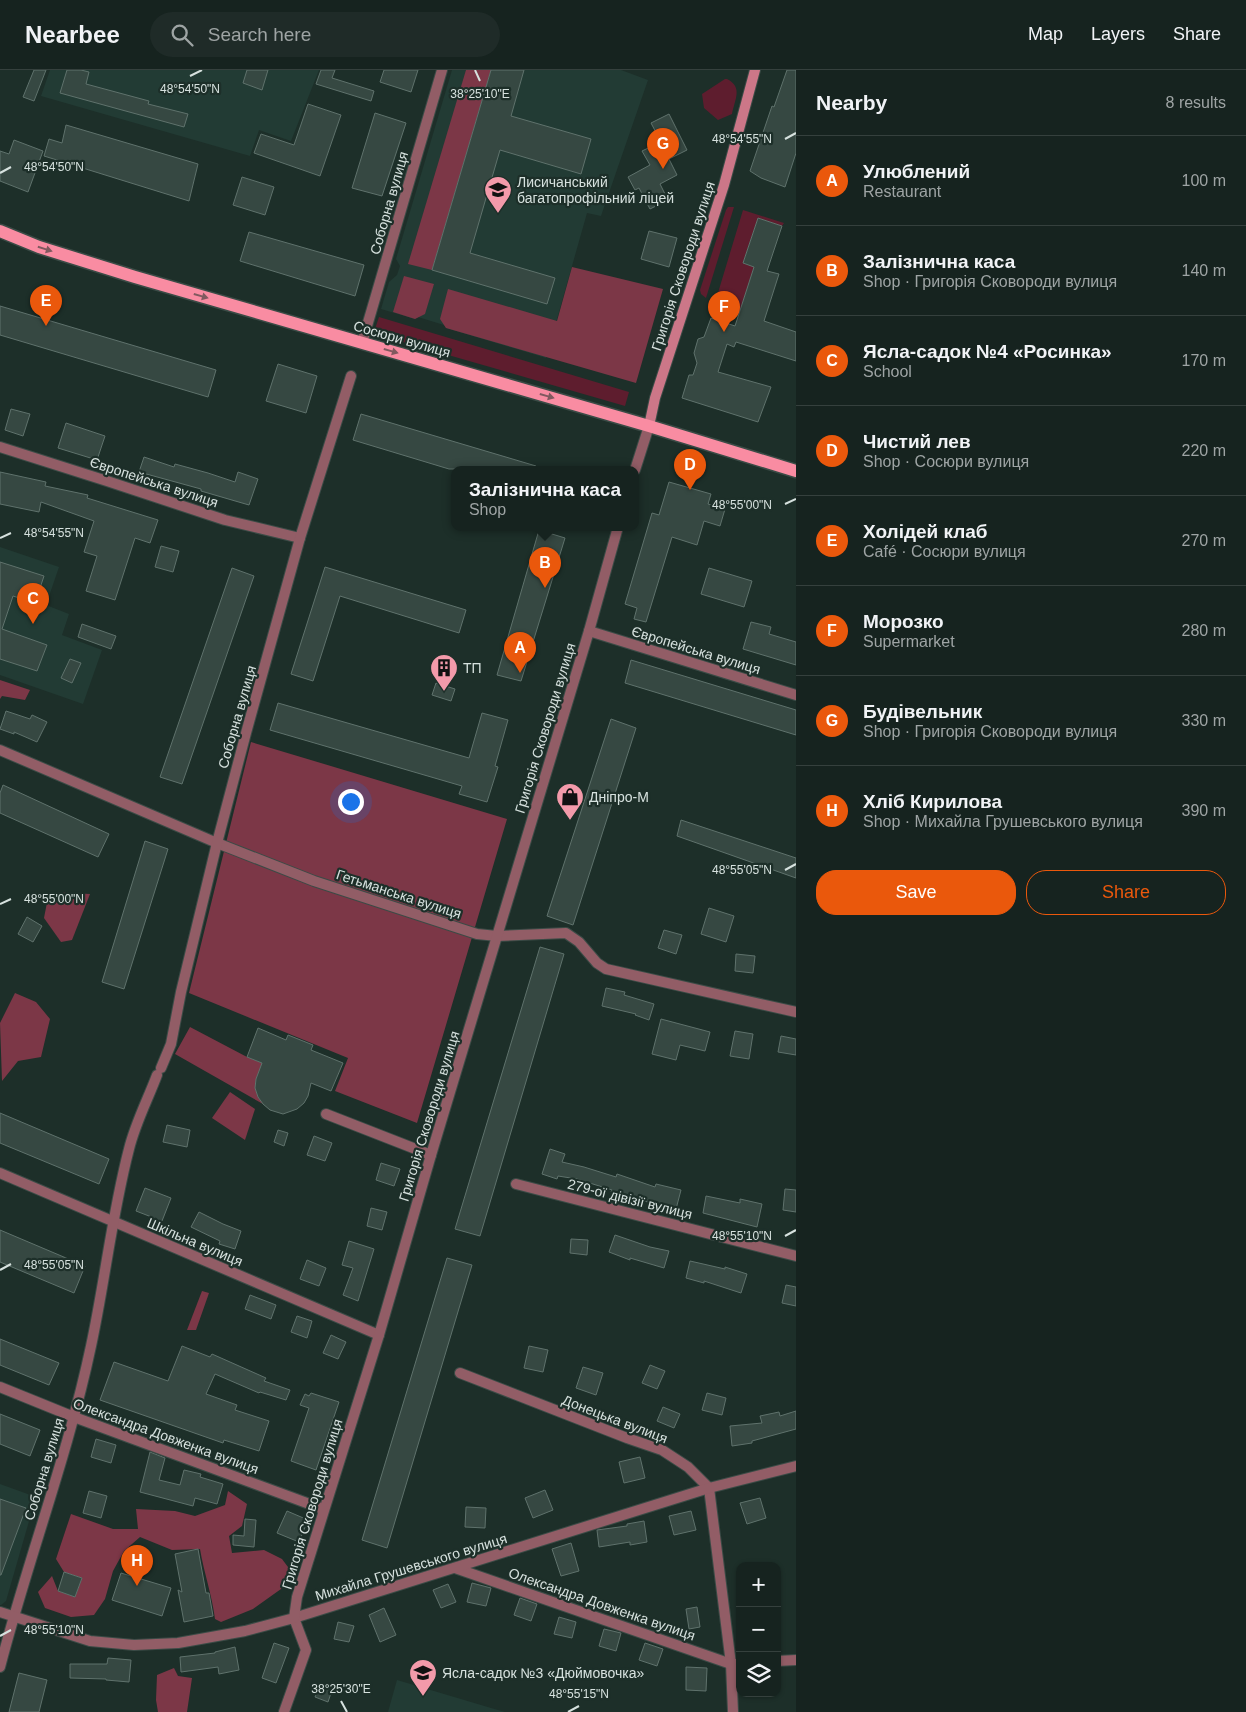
<!DOCTYPE html>
<html lang="en">
<head>
<meta charset="utf-8">
<style>
  body { margin:0; font-family:Arial,sans-serif; background:#1f2b28; color:#f1f3f6 }
  .controls { position:absolute; right:15px; bottom:15px; display:grid; overflow:hidden; border-radius:10px; box-shadow:0 1px 4px #0004 }
  .controls button { width:45px; height:45px; display:grid; place-items:center; padding:0; border:0; border-bottom:1px solid #35403d; background:#16231f; color:#f1f3f6; font:25px sans-serif }
  .you { position:absolute; left:350px; top:731px; width:18px; height:18px; margin:-12px; border:4px solid #fff; border-radius:50%; background:#1a73e8; box-shadow:0 0 0 8px #1a73e833 }
  .badge { display:grid; place-items:center; width:32px; height:32px; border-radius:50%; background:#ea580c; color:#fff; font-size:16px; font-weight:700 }
  .pin { position:absolute; translate:-50% -41px; filter:drop-shadow(0 1px 2px #0008) }
  .pin::after { content:''; position:absolute; top:26px; width:18px; height:15px; background:inherit; clip-path:polygon(0 0,100% 0,50% 100%) }
  .popup { position:absolute; left:451px; top:396px; width:188px; height:65px; box-sizing:border-box; display:grid; place-content:center; border-radius:10px; background:#16231f; filter:drop-shadow(0 1px 4px #0005); font-size:16px; white-space:nowrap; color:#9ea4a4 }
  .popup b { font-size:19px; color:#f1f3f6 }
  .popup::after { content:''; position:absolute; left:50%; top:100%; margin-left:-10px; border:10px solid transparent; border-top-color:#16231f }
  .list { margin:0; padding:0; list-style:none }
  h2 { display:flex; justify-content:space-between; align-items:center; height:65px; margin:0; padding:0 20px; font-size:21px }
  h2 small { font-size:16px; font-weight:400; color:#9ea4a4 }
  .list li { display:grid; grid-template-columns:32px 1fr auto; gap:15px; align-items:center; box-sizing:border-box; height:90px; padding:0 20px; border-top:1px solid #35403d }
  .list b { display:block; font-size:19px; white-space:nowrap }
  .list p { margin:0; font-size:16px; white-space:nowrap; color:#9ea4a4 }
  .list em { font-size:16px; font-style:normal; color:#9ea4a4 }
  .actions { display:flex; gap:10px; padding:15px 20px }
  .actions a { flex:1; padding:11px 0; border:1px solid #ea580c; border-radius:20px; text-align:center; font-size:18px; color:#ea580c }
  .actions .main { background:#ea580c; color:#fff }
  .icon { flex:none; width:28px; height:28px; fill:none; stroke:currentColor; stroke-width:2; stroke-linecap:round; stroke-linejoin:round }
  .map { position:relative; flex:none; width:796px; height:1642px; overflow:hidden }
  header { display:flex; align-items:center; gap:30px; box-sizing:border-box; height:70px; padding:0 25px; background:#16231f; border-bottom:1px solid #35403d }
  header strong { font-size:24px }
  nav { display:flex; gap:28px; margin-inline-start:auto; font-size:18px }
  .search { width:350px; height:45px; background:#1f2b28; display:flex; align-items:center; gap:12px; box-sizing:border-box; padding:0 18px; border-radius:28px; color:#9ea4a4; font-size:19px }
  main { display:flex }
  aside { flex:1; background:#16231f }
  .map>svg:first-child { display:block }
  .built { fill:#223b34 }
  .green { fill:#5e1d2e }
  .forest { fill:#7c3747 }
  .building { fill:#364842; stroke:#5f726c }
  .lines { fill:none; stroke-linecap:round; stroke-linejoin:round }
  .minor-casing { stroke:#3b4b46; stroke-width:12 }
  .tertiary-casing { stroke:#3b4b46; stroke-width:12 }
  .secondary-casing { stroke:#3b4b46; stroke-width:12 }
  .primary-casing { stroke:#3b4b46; stroke-width:15 }
  .minor { stroke:#925d66; stroke-width:10 }
  .tertiary { stroke:#925d66; stroke-width:10 }
  .secondary { stroke:#c78; stroke-width:10 }
  .primary { stroke:#f98ca2; stroke-width:12 }
  .oneway { fill:#80595f }
  .ticks { fill:none; stroke:#d6e1de; stroke-width:2 }
  .labels { text-anchor:middle; dominant-baseline:central; stroke-width:4.5; stroke-linejoin:round; paint-order:stroke }
  .poi-label { font-size:14px; fill:#d6e1de; stroke:#1d2f29; text-anchor:start }
  .street-label { font-size:14px; fill:#d6e1de; stroke:#1d2f29 }
  .ticks-label { font-size:12px; text-anchor:middle; fill:#d6e1de; stroke:#1d2f29; stroke-width:4.5; stroke-linejoin:round; paint-order:stroke }
</style>
</head>
<body>
<header>
<strong>Nearbee</strong>
<div class="search"><svg class="icon" aria-label="search" viewBox="0 0 24 24"><circle cx="10" cy="10" r="6"/><path d="M15 15l6 6"/></svg>Search here</div>
<nav><a>Map</a><a>Layers</a><a>Share</a></nav>
</header>
<main>
<div class="map">
<svg width="796" height="1642" viewBox="0 0 796 1642">
  <rect width="100%" height="100%" fill="#1d2f29"/>
  <g class="built">
    <polygon points="50,0 319,0 291,71 259,60 250,86 41,26"/>
    <polygon points="452,0 621,0 648,10 601,146 587,143 546,288 446,258 444,255 418,247 415,249 381,239 389,212 397,205 400,196 396,189"/>
    <polygon points="0,477 59,497 46,535 69,544 62,565 102,580 83,634 0,605"/>
    <polygon points="0,1414 36,1427 6,1531 1,1535 0,1535"/>
    <polygon points="397,1610 491,1638 505,1642 388,1642"/>
  </g>
  <g class="green">
    <path d="M725,9H727C743,17 735,29 732,44L718,50L704,38L702,24Z"/>
    <polygon points="728,137 734,137 706,228 701,224 700,220 726,140"/>
    <polygon points="743,140 784,153 782,156 758,148 743,193 754,197 739,244 714,236"/>
    <polygon points="379,247 629,322 625,336 382,266 378,264 375,259"/>
  </g>
  <g class="forest">
    <polygon points="466,0 491,0 432,200 408,194"/>
    <polygon points="572,197 663,219 636,313 446,258 440,249 448,219 557,251"/>
    <polygon points="404,206 434,214 425,244 415,249 393,242"/>
    <polygon points="0,610 30,620 25,630 2,626 0,629"/>
    <polygon points="251,672 507,749 417,1053 335,1021 348,988 189,923"/>
    <polygon points="49,822 90,824 72,870 61,872 44,848"/>
    <polygon points="15,923 36,932 50,949 41,987 18,991 2,1011 0,953"/>
    <path d="M190,957L247,987L265,994C253,1008 253,1020 263,1034L175,984Z"/>
    <polygon points="230,1022 255,1039 245,1070 212,1048"/>
    <polygon points="202,1221 209,1223 196,1260 187,1260"/>
    <path d="M228,1421L247,1434L242,1456L229,1466L232,1483L264,1480L282,1489L291,1501L281,1519L253,1539L221,1552L215,1549C212,1525 204,1503 200,1479L172,1480L140,1467L124,1481L113,1501L105,1529L94,1545L71,1547L45,1538L38,1522L52,1506L58,1521L75,1527L82,1508L64,1502L56,1489L71,1444L113,1459H138L136,1439L175,1441L195,1446L225,1435Z"/>
    <polygon points="174,1598 178,1606 192,1608 187,1642 158,1642 156,1630 157,1605"/>
  </g>
  <g class="building">
    <polygon points="34,0 46,0 34,31 23,27"/>
    <polygon points="67,0 81,0 89,2 86,14 149,31 148,34 188,44 184,57 60,23"/>
    <polygon points="247,0 268,0 262,20 243,13"/>
    <polygon points="321,0 335,0 332,8 374,21 371,31 316,14"/>
    <polygon points="384,0 418,0 411,22 380,12"/>
    <polygon points="491,0 524,0 511,46 591,69 581,104 500,80 470,183 555,208 547,234 432,200"/>
    <polygon points="787,0 796,0 796,83 785,117 761,108 750,101 772,36 774,37"/>
    <polygon points="308,34 341,45 320,106 254,83 261,64 294,75"/>
    <polygon points="375,43 406,53 382,126 352,118"/>
    <polygon points="669,44 687,80 669,89 677,105 660,114 668,130 650,139 639,118 635,120 628,107 650,95 642,81 661,72 651,53"/>
    <polygon points="66,55 198,94 189,131 44,86 49,69 62,73"/>
    <polygon points="14,70 43,81 28,122 0,111 0,81 9,84"/>
    <polygon points="242,107 274,117 265,145 233,135"/>
    <polygon points="758,148 782,156 767,201 779,204 764,251 796,262 796,291 736,272 734,277 727,274 718,302 771,317 758,352 682,328 689,305 693,305 697,293 694,283 698,269 704,267 711,248 735,256 754,197 743,193"/>
    <polygon points="649,161 677,168 669,197 641,189"/>
    <polygon points="249,162 364,195 355,226 240,191"/>
    <polygon points="0,236 216,300 208,327 0,265"/>
    <polygon points="278,294 317,306 306,343 266,331"/>
    <polygon points="11,339 30,344 23,366 5,360"/>
    <polygon points="361,344 536,396 536,399 449,399 353,370"/>
    <polygon points="66,353 105,366 97,390 58,378"/>
    <polygon points="144,387 174,397 175,394 208,403 235,412 238,402 258,409 249,435 201,421 201,419 139,402"/>
    <polygon points="0,402 46,412 45,416 88,425 87,428 158,450 150,473 135,468 115,530 86,521 97,486 84,482 94,451 41,432 39,442 0,434"/>
    <polygon points="669,412 711,424 708,434 725,439 720,456 704,451 697,475 672,467 646,552 634,549 637,538 625,534 652,443 659,445"/>
    <polygon points="539,460 565,468 521,611 497,605"/>
    <polygon points="161,476 179,481 173,502 155,497"/>
    <polygon points="0,492 44,506 35,533 13,526 2,559 47,575 37,601 0,589"/>
    <polygon points="325,497 466,540 459,563 340,526 313,611 291,604"/>
    <polygon points="232,498 254,506 182,714 160,707"/>
    <polygon points="709,498 752,511 744,537 701,524"/>
    <polygon points="751,552 771,557 769,564 796,572 796,595 743,579"/>
    <polygon points="82,554 116,566 111,579 78,567"/>
    <polygon points="70,589 81,593 72,613 61,608"/>
    <polygon points="631,590 796,640 796,665 625,613"/>
    <polygon points="436,613 455,619 451,631 432,625"/>
    <polygon points="278,633 469,688 482,643 508,650 495,696 498,697 487,732 459,724 462,716 270,660"/>
    <polygon points="6,641 30,649 32,645 47,652 37,672 14,662 14,664 0,659"/>
    <polygon points="611,649 636,658 573,855 547,846"/>
    <polygon points="3,715 109,764 98,787 0,743 0,723"/>
    <polygon points="681,750 796,788 796,808 677,766"/>
    <polygon points="145,771 168,779 124,919 102,912"/>
    <polygon points="709,838 734,846 726,872 701,864"/>
    <polygon points="27,847 42,856 33,872 18,864"/>
    <polygon points="664,860 682,865 676,884 658,878"/>
    <polygon points="540,877 564,884 480,1166 455,1159"/>
    <polygon points="736,884 755,886 753,903 735,901"/>
    <polygon points="606,918 625,922 624,925 654,934 649,950 635,945 636,944 602,936"/>
    <polygon points="661,949 710,962 705,981 680,975 676,990 652,984"/>
    <polygon points="258,958 286,970 288,965 313,975 311,980 343,993 331,1021 311,1013 308,1026 304,1033 297,1039 283,1044 270,1040 263,1034 258,1027 255,1018 256,1009 262,993 247,987"/>
    <polygon points="735,961 753,964 749,989 730,986"/>
    <polygon points="781,966 796,969 796,985 778,982"/>
    <polygon points="0,1043 109,1089 99,1114 0,1073"/>
    <polygon points="167,1055 190,1060 187,1077 163,1072"/>
    <polygon points="278,1060 288,1063 284,1076 274,1072"/>
    <polygon points="314,1066 332,1073 325,1091 307,1085"/>
    <polygon points="550,1079 565,1084 562,1092 584,1097 616,1107 617,1104 655,1117 656,1114 681,1120 676,1139 632,1128 632,1129 611,1122 612,1120 577,1109 558,1106 557,1109 542,1104"/>
    <polygon points="381,1093 400,1099 394,1116 376,1110"/>
    <polygon points="145,1118 171,1128 162,1151 136,1141"/>
    <polygon points="785,1119 796,1120 796,1142 783,1140"/>
    <polygon points="706,1126 740,1133 740,1129 762,1134 757,1157 703,1143"/>
    <polygon points="371,1138 387,1142 382,1160 367,1156"/>
    <polygon points="199,1142 223,1154 241,1161 235,1179 219,1174 220,1171 191,1157"/>
    <polygon points="0,1160 85,1196 74,1223 0,1192"/>
    <polygon points="615,1165 650,1177 669,1181 664,1198 630,1188 630,1190 609,1182"/>
    <polygon points="571,1169 588,1170 587,1185 570,1183"/>
    <polygon points="349,1171 374,1179 358,1231 343,1225 353,1198 342,1195"/>
    <polygon points="447,1188 472,1195 387,1478 362,1470"/>
    <polygon points="307,1190 326,1198 319,1216 300,1209"/>
    <polygon points="690,1191 725,1199 725,1197 747,1204 741,1223 704,1211 704,1213 686,1208"/>
    <polygon points="786,1215 796,1217 796,1236 782,1233"/>
    <polygon points="250,1225 276,1235 271,1249 245,1239"/>
    <polygon points="297,1246 312,1251 307,1268 291,1262"/>
    <polygon points="331,1265 346,1272 338,1289 323,1283"/>
    <polygon points="0,1269 59,1293 49,1315 0,1295"/>
    <polygon points="182,1276 210,1287 212,1284 266,1308 264,1311 290,1320 286,1330 260,1322 259,1323 215,1304 206,1324 237,1335 235,1340 269,1351 259,1381 224,1370 223,1373 100,1330 114,1292 168,1311"/>
    <polygon points="529,1276 548,1280 543,1302 524,1298"/>
    <polygon points="650,1295 665,1301 657,1319 642,1313"/>
    <polygon points="583,1297 603,1303 596,1325 576,1318"/>
    <polygon points="311,1323 339,1332 316,1400 291,1391 309,1338 300,1335 305,1324 309,1326"/>
    <polygon points="707,1323 726,1328 722,1345 702,1340"/>
    <polygon points="663,1337 680,1344 674,1358 657,1351"/>
    <polygon points="796,1341 796,1359 752,1371 752,1373 732,1376 730,1356 762,1353 760,1346 779,1342 780,1346"/>
    <polygon points="0,1344 40,1360 30,1386 0,1374"/>
    <polygon points="96,1369 116,1375 111,1393 91,1387"/>
    <polygon points="150,1382 165,1388 159,1410 180,1415 184,1400 201,1404 200,1407 223,1414 217,1434 195,1428 193,1436 140,1422"/>
    <polygon points="640,1387 645,1408 624,1413 619,1392"/>
    <polygon points="545,1420 553,1440 533,1448 525,1428"/>
    <polygon points="89,1421 107,1426 101,1448 83,1443"/>
    <polygon points="760,1428 766,1448 747,1454 740,1433"/>
    <polygon points="0,1429 26,1438 1,1505 0,1505"/>
    <polygon points="466,1437 486,1438 485,1458 465,1457"/>
    <polygon points="287,1441 308,1450 299,1472 277,1463"/>
    <polygon points="691,1441 696,1460 674,1465 669,1446"/>
    <polygon points="245,1449 256,1450 254,1477 233,1475 233,1465 244,1466"/>
    <polygon points="644,1451 647,1472 630,1475 630,1472 599,1477 597,1460 627,1456 627,1454"/>
    <polygon points="571,1473 579,1501 561,1506 552,1479"/>
    <polygon points="198,1479 206,1523 209,1523 213,1546 184,1552 178,1520 182,1522 175,1484"/>
    <polygon points="64,1502 82,1508 75,1527 58,1521"/>
    <polygon points="121,1503 171,1518 162,1546 112,1530"/>
    <polygon points="472,1513 491,1518 486,1536 467,1532"/>
    <polygon points="448,1514 456,1532 441,1538 433,1520"/>
    <polygon points="520,1528 537,1534 531,1551 514,1545"/>
    <polygon points="697,1537 700,1557 689,1559 686,1539"/>
    <polygon points="384,1538 396,1565 380,1572 369,1545"/>
    <polygon points="559,1547 576,1552 572,1568 554,1564"/>
    <polygon points="338,1552 354,1556 349,1572 334,1569"/>
    <polygon points="604,1559 621,1563 616,1581 599,1576"/>
    <polygon points="274,1573 289,1578 276,1613 262,1608"/>
    <polygon points="645,1573 663,1579 657,1596 639,1590"/>
    <polygon points="235,1577 239,1600 219,1604 218,1597 181,1602 180,1587 215,1583 215,1582"/>
    <polygon points="108,1588 131,1590 129,1612 106,1610 106,1609 70,1608 70,1594 107,1594"/>
    <polygon points="686,1597 707,1598 706,1621 686,1620"/>
    <polygon points="19,1603 47,1610 39,1642 9,1642"/>
    <polygon points="321,1613 333,1617 328,1632 315,1627"/>
  </g>
  <g class="lines">
    <defs>
      <g id="minor">
        <polyline points="362,273 442,0"/>
        <polyline points="0,377 107,411 225,450 300,468"/>
        <polyline points="589,561 796,625"/>
        <polyline points="0,680 217,773 314,811 477,864 497,866 566,863 579,872 597,893 606,899 796,942"/>
        <polyline points="161,998 171,974 181,922 217,773 246,663 300,468 351,306"/>
        <polyline points="326,1044 431,1085"/>
        <polyline points="0,1103 379,1265"/>
        <polyline points="516,1114 796,1186"/>
        <polyline points="460,1303 627,1368 662,1380 688,1397 709,1418 731,1594 733,1642"/>
        <polyline points="455,1498 731,1594 740,1594"/>
        <polyline points="777,1591 796,1590"/>
        <path d="M0,1597C28,1489 68,1385 91,1276C105,1211 112,1144 129,1079C135,1054 148,1029 157,1005"/>
        <polyline points="284,1642 306,1580 294,1548 709,1418 796,1396"/>
      </g>
      <g id="tertiary">
        <polyline points="635,400 649,356"/>
        <polyline points="0,1317 74,1347 323,1439"/>
        <polyline points="0,1542 90,1571 134,1575 178,1573 245,1561 294,1548 297,1527 379,1265 431,1085 589,561 618,457"/>
      </g>
      <polyline id="secondary" points="649,356 655,328 724,115 755,0"/>
      <polyline id="primary" points="0,161 39,177 135,207 649,356 796,401"/>
    </defs>
    <use href="#minor" class="minor-casing"/>
    <use href="#tertiary" class="tertiary-casing"/>
    <use href="#secondary" class="secondary-casing"/>
    <use href="#primary" class="primary-casing"/>
    <use href="#minor" class="minor"/>
    <use href="#tertiary" class="tertiary"/>
    <use href="#secondary" class="secondary"/>
    <use href="#primary" class="primary"/>
  </g>
  <defs><path id="oneway-solid" d="M-6-.8H1V-3.2L6.5 0L1 3.2V.8H-6Z" transform="scale(1.25)"/></defs>
  <g class="oneway">
    <use href="#oneway-solid" transform="translate(45 179) rotate(17)"/>
    <use href="#oneway-solid" transform="translate(201 226) rotate(16)"/>
    <use href="#oneway-solid" transform="translate(391 281) rotate(16)"/>
    <use href="#oneway-solid" transform="translate(547 326) rotate(16)"/>
  </g>
  <path class="ticks" d="M475,0L480,11M190,6L202,0M785,69L796,63M0,103L11,97M785,434L796,429M0,468L11,463M785,800L796,794M0,834L11,829M785,1166L796,1160M0,1200L11,1194M0,1566L11,1560M341,1631L347,1642M568,1642L579,1636"/>
  <defs>
    <symbol id="school-pin" viewBox="-11 -11 22 30"><path d="M0 17L-7.5 6A9.5 9.5 0 1 1 7.5 6Z" fill="#f39aaa" stroke="#1d2f29"/><path d="M0-5L7-2L0 1L-7-2ZM-4 1L0 2.5L4 1V4Q0 6-4 4Z" fill="#111"/></symbol>
    <symbol id="building-pin" viewBox="-11 -11 22 30"><path d="M0 17L-7.5 6A9.5 9.5 0 1 1 7.5 6Z" fill="#f39aaa" stroke="#1d2f29"/><path d="M-4-6H4V6H1V3H-1V6H-4ZM-2.5-4.3h1.7v1.8h-1.7ZM.8-4.3h1.7v1.8H.8ZM-2.5-1h1.7V.8h-1.7ZM.8-1h1.7V.8H.8Z" fill="#111"/></symbol>
    <symbol id="shop-pin" viewBox="-11 -11 22 30"><path d="M0 17L-7.5 6A9.5 9.5 0 1 1 7.5 6Z" fill="#f39aaa" stroke="#1d2f29"/><path d="M-5-2.5h2.3a2.7 3.5 0 0 1 5.4 0H5L5.5 6h-11ZM-1.5-2.5h3a1.5 2.3 0 0 0-3 0Z" fill="#111"/></symbol>
  </defs>
  <g fill-rule="evenodd">
    <use href="#school-pin" x="482" y="104" width="32" height="43"/>
    <use href="#building-pin" x="428" y="582" width="32" height="43"/>
    <use href="#shop-pin" x="554" y="711" width="32" height="43"/>
    <use href="#school-pin" x="407" y="1587" width="32" height="43"/>
  </g>
  <g class="labels">
    <g class="poi-label">
      <text x="517" y="112">Лисичанський<tspan x="517" dy="16">багатопрофільний ліцей</tspan></text>
      <text x="463" y="598">ТП</text>
      <text x="589" y="727">Днiпро-М</text>
      <text x="442" y="1603">Ясла-садок №3 «Дюймовочка»</text>
    </g>
    <g class="street-label">
      <text transform="translate(389 133) rotate(-74)">Соборна вулиця</text>
      <text transform="translate(683 196) rotate(-72)">Григорія Сковороди вулиця</text>
      <text transform="translate(402 269) rotate(16)">Сосюри вулиця</text>
      <text transform="translate(154 412) rotate(18)">Європейська вулиця</text>
      <text transform="translate(696 580) rotate(17)">Європейська вулиця</text>
      <text transform="translate(237 647) rotate(-74)">Соборна вулиця</text>
      <text transform="translate(545 658) rotate(-73)">Григорія Сковороди вулиця</text>
      <text transform="translate(399 824) rotate(18)">Гетьманська вулиця</text>
      <text transform="translate(429 1046) rotate(-73)">Григорія Сковороди вулиця</text>
      <text transform="translate(630 1129) rotate(14)">279-ої дівізії вулиця</text>
      <text transform="translate(195 1172) rotate(23)">Шкільна вулиця</text>
      <text transform="translate(615 1349) rotate(21)">Донецька вулиця</text>
      <text transform="translate(166 1366) rotate(20)">Олександра Довженка вулиця</text>
      <text transform="translate(44 1399) rotate(-73)">Соборна вулиця</text>
      <text transform="translate(312 1434) rotate(-73)">Григорія Сковороди вулиця</text>
      <text transform="translate(411 1497) rotate(-17)">Михайла Грушевського вулиця</text>
      <text transform="translate(602 1534) rotate(19)">Олександра Довженка вулиця</text>
    </g>
  </g>
  <g class="ticks-label">
    <text x="190" y="23">48°54'50"N</text>
    <text x="480" y="28">38°25'10"E</text>
    <text x="742" y="73">48°54'55"N</text>
    <text x="54" y="101">48°54'50"N</text>
    <text x="742" y="439">48°55'00"N</text>
    <text x="54" y="467">48°54'55"N</text>
    <text x="742" y="804">48°55'05"N</text>
    <text x="54" y="833">48°55'00"N</text>
    <text x="742" y="1170">48°55'10"N</text>
    <text x="54" y="1199">48°55'05"N</text>
    <text x="54" y="1564">48°55'10"N</text>
    <text x="341" y="1623">38°25'30"E</text>
    <text x="579" y="1628">48°55'15"N</text>
  </g>
</svg>
<div class="controls">
<button>+</button>
<button>−</button>
<button><svg class="icon" aria-label="layers" viewBox="0 0 24 24"><path d="M12 4l9 5-9 5-9-5zM3 14l9 5 9-5"/></svg></button>
</div>
<div class="you"></div>
<div class="pin badge" style="left:520px;top:603px">A</div>
<div class="pin badge" style="left:545px;top:518px">B</div>
<div class="popup"><b>Залiзнична каса</b>Shop</div>
<div class="pin badge" style="left:33px;top:554px">C</div>
<div class="pin badge" style="left:690px;top:420px">D</div>
<div class="pin badge" style="left:46px;top:256px">E</div>
<div class="pin badge" style="left:724px;top:262px">F</div>
<div class="pin badge" style="left:663px;top:99px">G</div>
<div class="pin badge" style="left:137px;top:1516px">H</div>
</div>
<aside>
<h2>Nearby<small>8 results</small></h2>
<ul class="list">
<li><span class="badge">A</span><div><b>Улюблений</b><p>Restaurant</p></div><em>100 m</em></li>
<li><span class="badge">B</span><div><b>Залiзнична каса</b><p>Shop · Григорія Сковороди вулиця</p></div><em>140 m</em></li>
<li><span class="badge">C</span><div><b>Ясла-садок №4 «Росинка»</b><p>School</p></div><em>170 m</em></li>
<li><span class="badge">D</span><div><b>Чистий лев</b><p>Shop · Сосюри вулиця</p></div><em>220 m</em></li>
<li><span class="badge">E</span><div><b>Холідей клаб</b><p>Café · Сосюри вулиця</p></div><em>270 m</em></li>
<li><span class="badge">F</span><div><b>Морозко</b><p>Supermarket</p></div><em>280 m</em></li>
<li><span class="badge">G</span><div><b>Будівельник</b><p>Shop · Григорія Сковороди вулиця</p></div><em>330 m</em></li>
<li><span class="badge">H</span><div><b>Хліб Кирилова</b><p>Shop · Михайла Грушевського вулиця</p></div><em>390 m</em></li>
</ul>
<div class="actions"><a class="main">Save</a><a>Share</a></div>
</aside>
</main>
</body>
</html>
